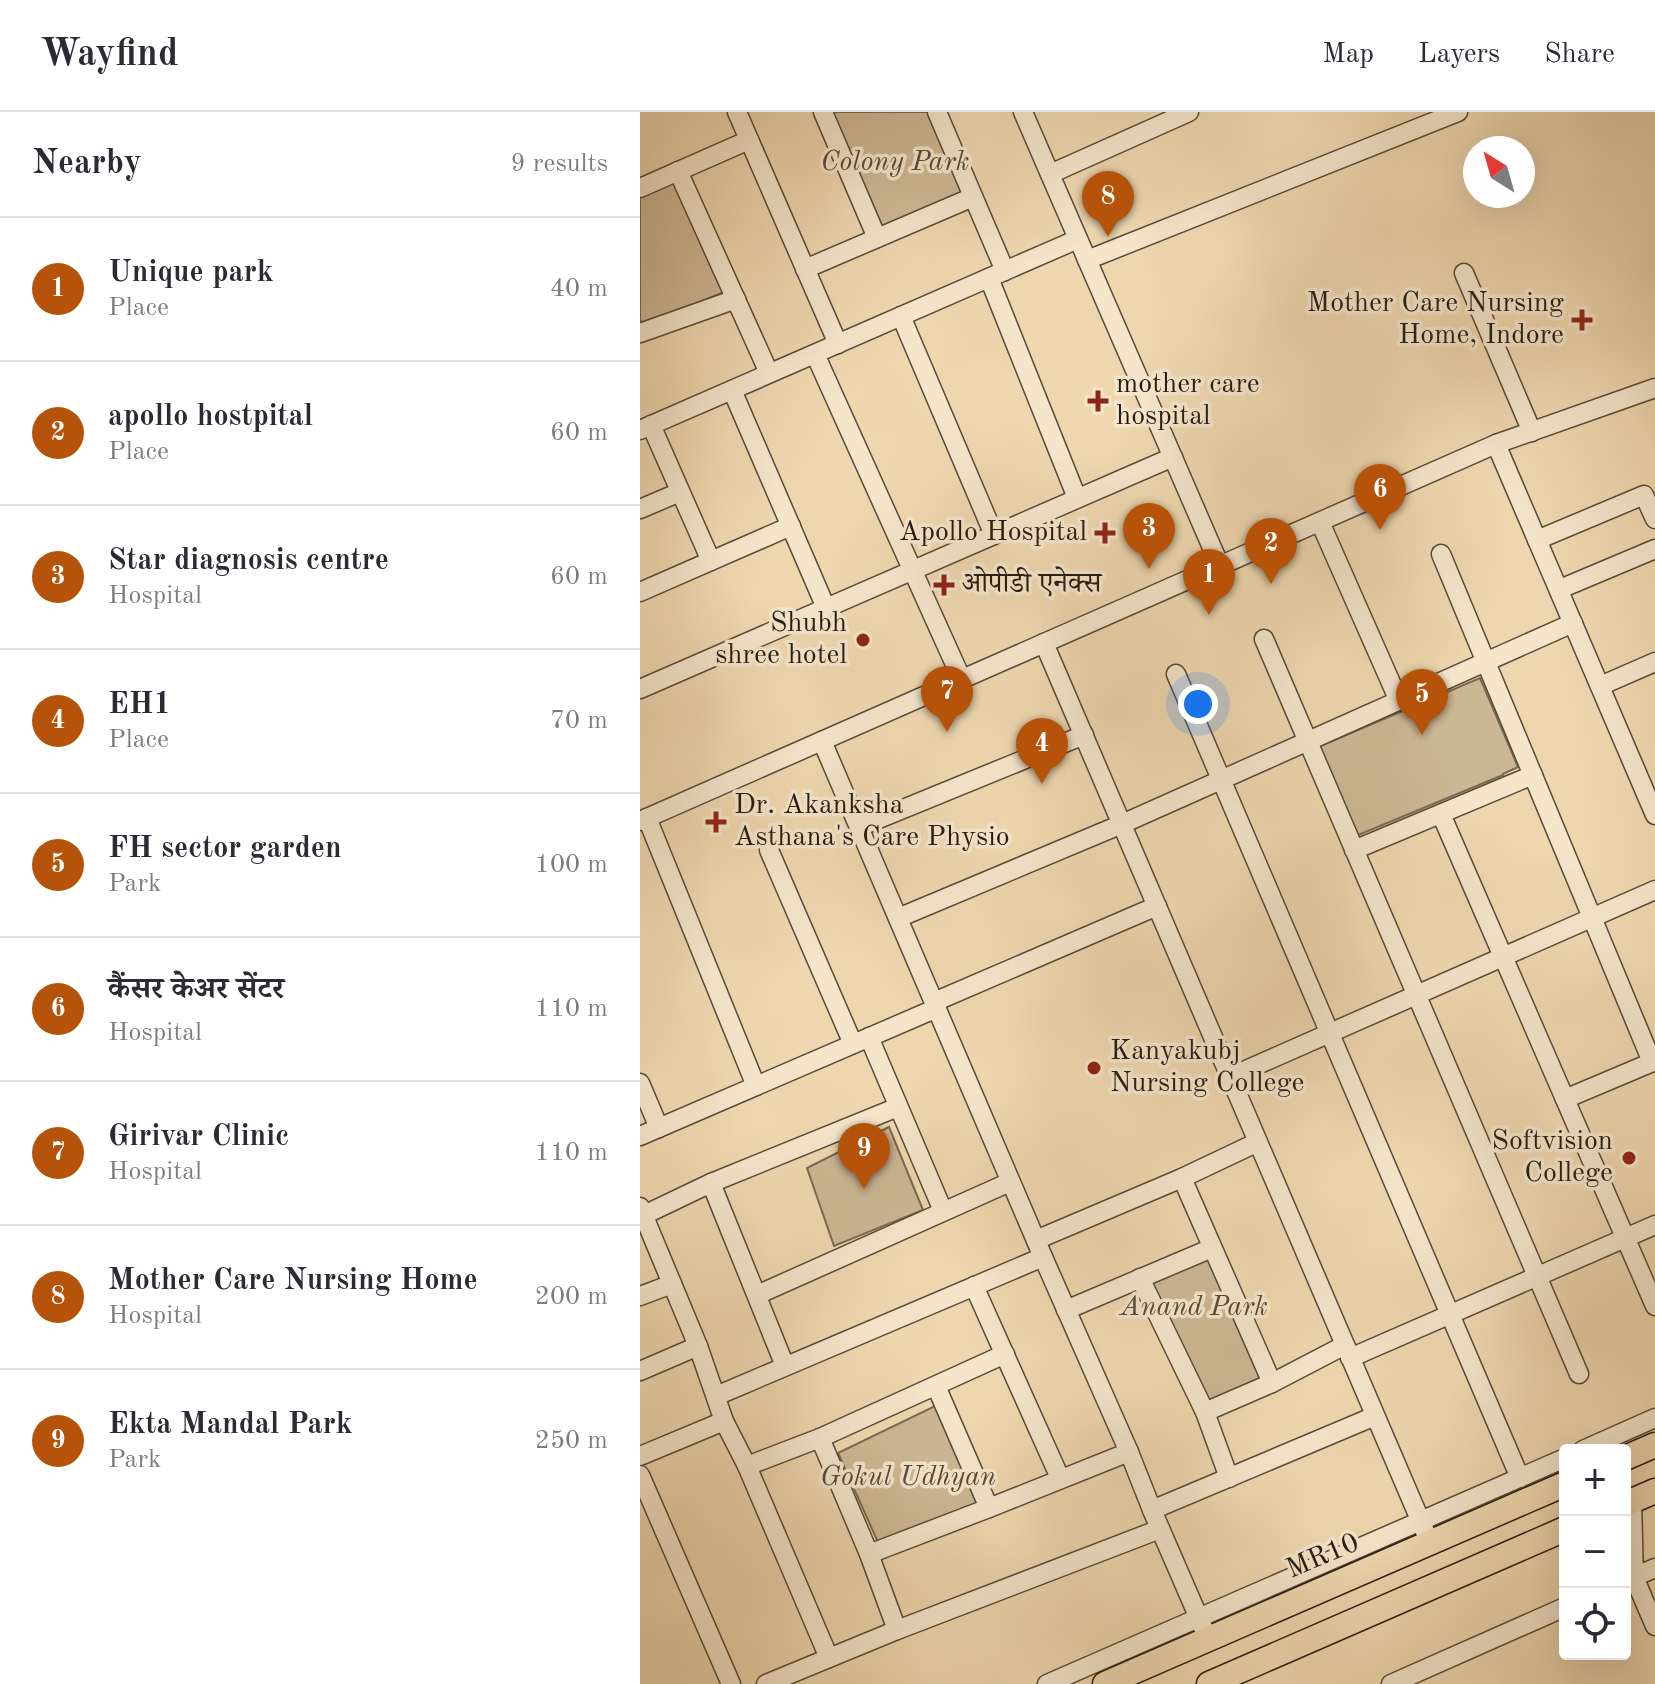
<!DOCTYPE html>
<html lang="en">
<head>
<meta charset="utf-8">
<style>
  body { margin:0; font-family:"Old Standard TT","Noto Serif Devanagari",serif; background:#f2f2f3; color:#2b2b33 }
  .controls { position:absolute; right:24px; bottom:24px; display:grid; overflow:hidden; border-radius:8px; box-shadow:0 8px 32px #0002 }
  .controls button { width:72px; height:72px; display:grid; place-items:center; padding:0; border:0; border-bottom:2px solid #e1e1e2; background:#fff; color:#2b2b33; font:40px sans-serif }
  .compass { position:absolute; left:823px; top:24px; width:72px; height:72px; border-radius:50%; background:#fff; box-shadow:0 8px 32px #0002; rotate:323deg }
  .you { position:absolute; left:558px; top:592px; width:28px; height:28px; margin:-20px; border:6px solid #fff; border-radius:50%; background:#1a73e8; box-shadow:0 0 0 12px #1a73e833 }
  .badge { display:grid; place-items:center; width:52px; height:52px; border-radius:50%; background:#b45309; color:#fff; font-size:26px; font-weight:700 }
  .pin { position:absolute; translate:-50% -66px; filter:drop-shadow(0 2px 4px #0008) }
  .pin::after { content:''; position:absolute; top:42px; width:28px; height:24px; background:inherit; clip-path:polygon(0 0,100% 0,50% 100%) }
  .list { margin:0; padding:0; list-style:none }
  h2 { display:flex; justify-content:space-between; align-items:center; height:104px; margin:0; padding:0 32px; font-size:34px }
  h2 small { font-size:26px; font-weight:400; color:#7c7c81 }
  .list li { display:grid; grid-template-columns:52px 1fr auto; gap:24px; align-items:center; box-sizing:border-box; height:144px; padding:0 32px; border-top:2px solid #e1e1e2 }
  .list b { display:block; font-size:30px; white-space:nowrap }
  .list p { margin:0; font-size:26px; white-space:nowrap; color:#7c7c81 }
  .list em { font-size:26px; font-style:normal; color:#7c7c81 }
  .icon { flex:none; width:44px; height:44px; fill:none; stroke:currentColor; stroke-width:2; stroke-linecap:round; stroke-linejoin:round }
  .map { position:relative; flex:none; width:1015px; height:1572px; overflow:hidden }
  header { display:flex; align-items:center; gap:48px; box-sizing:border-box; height:112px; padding:0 40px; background:#fff; border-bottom:2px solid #e1e1e2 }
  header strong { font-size:38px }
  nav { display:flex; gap:44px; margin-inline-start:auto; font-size:28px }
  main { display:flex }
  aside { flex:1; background:#fff }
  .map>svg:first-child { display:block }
  .green { fill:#ccb794; stroke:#786a52; stroke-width:2 }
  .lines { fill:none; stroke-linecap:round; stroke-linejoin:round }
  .minor-casing { stroke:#574b38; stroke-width:21 }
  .major-casing { stroke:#251c10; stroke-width:27 }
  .minor { stroke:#f4e5cb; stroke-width:18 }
  .major { stroke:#eed7af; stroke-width:24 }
  .poi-dot { fill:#8f2418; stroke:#f4e5cb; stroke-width:3 }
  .labels { text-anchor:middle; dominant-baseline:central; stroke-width:7; stroke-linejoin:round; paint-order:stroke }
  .park-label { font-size:28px; font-style:italic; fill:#574a38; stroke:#f4e5cb }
  .poi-label { font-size:28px; fill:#251c10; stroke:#f4e5cb; text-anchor:end }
  .street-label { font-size:28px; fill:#251c10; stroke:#f4e5cb }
</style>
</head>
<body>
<header>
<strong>Wayfind</strong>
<nav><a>Map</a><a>Layers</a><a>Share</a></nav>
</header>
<main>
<aside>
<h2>Nearby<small>9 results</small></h2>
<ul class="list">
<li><span class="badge">1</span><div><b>Unique park</b><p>Place</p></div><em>40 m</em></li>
<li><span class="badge">2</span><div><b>apollo hostpital</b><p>Place</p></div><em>60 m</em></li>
<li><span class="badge">3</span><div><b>Star diagnosis centre</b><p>Hospital</p></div><em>60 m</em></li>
<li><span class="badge">4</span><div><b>EH1</b><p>Place</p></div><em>70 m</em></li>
<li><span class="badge">5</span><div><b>FH sector garden</b><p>Park</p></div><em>100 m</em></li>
<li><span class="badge">6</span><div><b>कैंसर केअर सेंटर</b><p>Hospital</p></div><em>110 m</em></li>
<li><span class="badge">7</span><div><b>Girivar Clinic</b><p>Hospital</p></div><em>110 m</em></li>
<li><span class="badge">8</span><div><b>Mother Care Nursing Home</b><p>Hospital</p></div><em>200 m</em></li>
<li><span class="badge">9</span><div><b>Ekta Mandal Park</b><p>Park</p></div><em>250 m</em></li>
</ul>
</aside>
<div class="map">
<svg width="1015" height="1572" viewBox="0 0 1015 1572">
  <rect width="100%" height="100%" fill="#eed7af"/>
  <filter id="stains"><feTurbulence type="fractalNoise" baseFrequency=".0025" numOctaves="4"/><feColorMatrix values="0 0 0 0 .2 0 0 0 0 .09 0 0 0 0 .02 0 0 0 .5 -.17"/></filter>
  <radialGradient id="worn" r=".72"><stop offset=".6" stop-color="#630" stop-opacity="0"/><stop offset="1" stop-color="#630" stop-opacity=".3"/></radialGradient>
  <g class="green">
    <polygon points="196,0 288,0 326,88 241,117 178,8"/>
    <polygon points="37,68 84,180 3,214 0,206 0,83"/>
    <polygon points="840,566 878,655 863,662 863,663 716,724 678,635"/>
    <polygon points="249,1015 283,1098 194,1134 167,1056"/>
    <polygon points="568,1141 623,1268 562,1292 502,1166"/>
    <polygon points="295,1294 340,1396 241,1437 198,1341"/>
  </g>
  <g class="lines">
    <defs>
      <g id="minor">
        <polyline points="97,0 198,232"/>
        <polyline points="183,0 237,126"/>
        <polyline points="297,0 365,159"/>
        <polyline points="383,0 580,454"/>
        <polyline points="38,59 129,261"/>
        <polyline points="410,62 549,0"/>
        <polyline points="0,76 109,28"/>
        <polyline points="447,148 818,0"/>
        <polyline points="165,157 333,85"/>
        <polyline points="824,161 892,320"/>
        <polyline points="349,166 437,386"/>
        <polyline points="261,204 354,423"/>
        <polyline points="0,221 96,187"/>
        <polyline points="175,242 322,568"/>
        <polyline points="92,278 186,496"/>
        <polyline points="11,313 71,449"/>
        <polyline points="0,318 438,127"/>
        <polyline points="856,332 1015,703"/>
        <polyline points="0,397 40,380"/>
        <polyline points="680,410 759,589"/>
        <polyline points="897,428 1004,383 1015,407"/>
        <polyline points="801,442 1012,950"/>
        <polyline points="920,477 1015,437"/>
        <polyline points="0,480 151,414"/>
        <polyline points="624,527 939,1262"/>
        <polyline points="404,531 790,1431"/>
        <polyline points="536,562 880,1366"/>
        <polyline points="960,574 1015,550"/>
        <polyline points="0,577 533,345"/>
        <polyline points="182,629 403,1145 489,1340 512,1398 568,1527"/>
        <polyline points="801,702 1015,1194"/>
        <polyline points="7,706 116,974"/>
        <polyline points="0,709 856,332 1015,276"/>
        <polyline points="219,715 444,623"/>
        <polyline points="129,738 213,932"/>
        <polyline points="714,738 893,663"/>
        <polyline points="258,806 482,712 933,511"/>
        <polyline points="294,890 517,794"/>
        <polyline points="229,925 303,1099"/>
        <polyline points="590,965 1015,778"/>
        <polyline points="0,971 19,1016"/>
        <polyline points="925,987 1015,949"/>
        <polyline points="0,1024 297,896"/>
        <polyline points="542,1066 632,1271"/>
        <polyline points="71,1071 145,1254"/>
        <polyline points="0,1095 58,1234 84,1309 107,1354 189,1546"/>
        <polyline points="0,1105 71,1071 258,995"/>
        <polyline points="396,1128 542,1066 618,1030"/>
        <polyline points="500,1166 565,1300 589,1366"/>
        <polyline points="334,1174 420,1366"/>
        <polyline points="117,1183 370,1070"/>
        <polyline points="0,1184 32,1172"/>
        <polyline points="426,1198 572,1136"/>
        <polyline points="710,1246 1015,1113"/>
        <polyline points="0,1259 58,1234"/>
        <polyline points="296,1274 349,1396"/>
        <polyline points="76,1284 403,1145"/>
        <polyline points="565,1300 632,1271 705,1233"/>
        <polyline points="180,1326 229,1442 257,1518"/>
        <polyline points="943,1338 1015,1306"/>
        <polyline points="0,1344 84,1309"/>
        <polyline points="107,1354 180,1326 365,1242"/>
        <polyline points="0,1363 91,1572"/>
        <polyline points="992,1389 994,1465 1015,1514"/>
        <polyline points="512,1398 735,1304"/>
        <polyline points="229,1442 349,1396 489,1340"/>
        <polyline points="985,1469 1015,1456"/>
        <polyline points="126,1572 257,1518 520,1417"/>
        <polyline points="407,1572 925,1346"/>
        <polyline points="751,1572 925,1495"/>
      </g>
      <g id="major">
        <polyline points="985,1346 1015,1333"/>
        <polyline points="985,1392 1015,1379"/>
        <polyline points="465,1572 925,1372"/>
        <polyline points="569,1572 925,1417"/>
      </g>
    </defs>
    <use href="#minor" class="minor-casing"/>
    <use href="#major" class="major-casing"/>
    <use href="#minor" class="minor"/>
    <use href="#major" class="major"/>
  </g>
  <g class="poi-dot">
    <path d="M938 196h8v8h8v8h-8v8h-8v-8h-8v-8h8z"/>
    <path d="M454 277h8v8h8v8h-8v8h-8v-8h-8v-8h8z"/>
    <path d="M461 409h8v8h8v8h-8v8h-8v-8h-8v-8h8z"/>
    <path d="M300 461h8v8h8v8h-8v8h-8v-8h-8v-8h8z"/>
    <circle cx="223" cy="528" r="8"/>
    <path d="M72 698h8v8h8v8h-8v8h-8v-8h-8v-8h8z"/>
    <circle cx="454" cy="956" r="8"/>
    <circle cx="989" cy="1046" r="8"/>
  </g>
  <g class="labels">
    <g class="park-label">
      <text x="255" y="51">Colony Park</text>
      <text x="554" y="1196">Anand Park</text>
      <text x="268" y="1366">Gokul Udhyan</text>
    </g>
    <g class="poi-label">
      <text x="924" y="192">Mother Care Nursing<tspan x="924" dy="32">Home, Indore</tspan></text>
      <text x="476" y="273" text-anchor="start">mother care<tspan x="476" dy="32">hospital</tspan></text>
      <text x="447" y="421">Apollo Hospital</text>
      <text x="322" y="473" text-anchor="start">ओपीडी एनेक्स</text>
      <text x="207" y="512">Shubh<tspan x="207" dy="32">shree hotel</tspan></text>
      <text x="94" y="694" text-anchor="start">Dr. Akanksha<tspan x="94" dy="32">Asthana's Care Physio</tspan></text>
      <text x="470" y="940" text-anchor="start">Kanyakubj<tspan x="470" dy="32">Nursing College</tspan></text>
      <text x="973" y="1030">Softvision<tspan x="973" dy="32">College</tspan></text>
    </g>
    <g class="street-label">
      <text transform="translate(683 1445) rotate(-23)">MR10</text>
    </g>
  </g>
  <rect width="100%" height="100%" filter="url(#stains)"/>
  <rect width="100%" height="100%" fill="url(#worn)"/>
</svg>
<div class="controls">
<button>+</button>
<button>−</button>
<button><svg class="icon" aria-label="locate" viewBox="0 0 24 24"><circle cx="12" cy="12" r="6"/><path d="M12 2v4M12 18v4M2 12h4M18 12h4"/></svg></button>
</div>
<svg class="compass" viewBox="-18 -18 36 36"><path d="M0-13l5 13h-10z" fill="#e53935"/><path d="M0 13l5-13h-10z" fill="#7c7c81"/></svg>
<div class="you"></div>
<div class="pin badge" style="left:569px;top:503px">1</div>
<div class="pin badge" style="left:631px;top:472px">2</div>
<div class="pin badge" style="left:509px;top:457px">3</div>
<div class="pin badge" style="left:402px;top:672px">4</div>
<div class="pin badge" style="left:782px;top:623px">5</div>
<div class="pin badge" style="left:740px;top:418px">6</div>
<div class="pin badge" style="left:307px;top:620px">7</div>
<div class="pin badge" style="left:468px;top:125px">8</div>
<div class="pin badge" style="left:224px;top:1077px">9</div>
</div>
</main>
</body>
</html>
